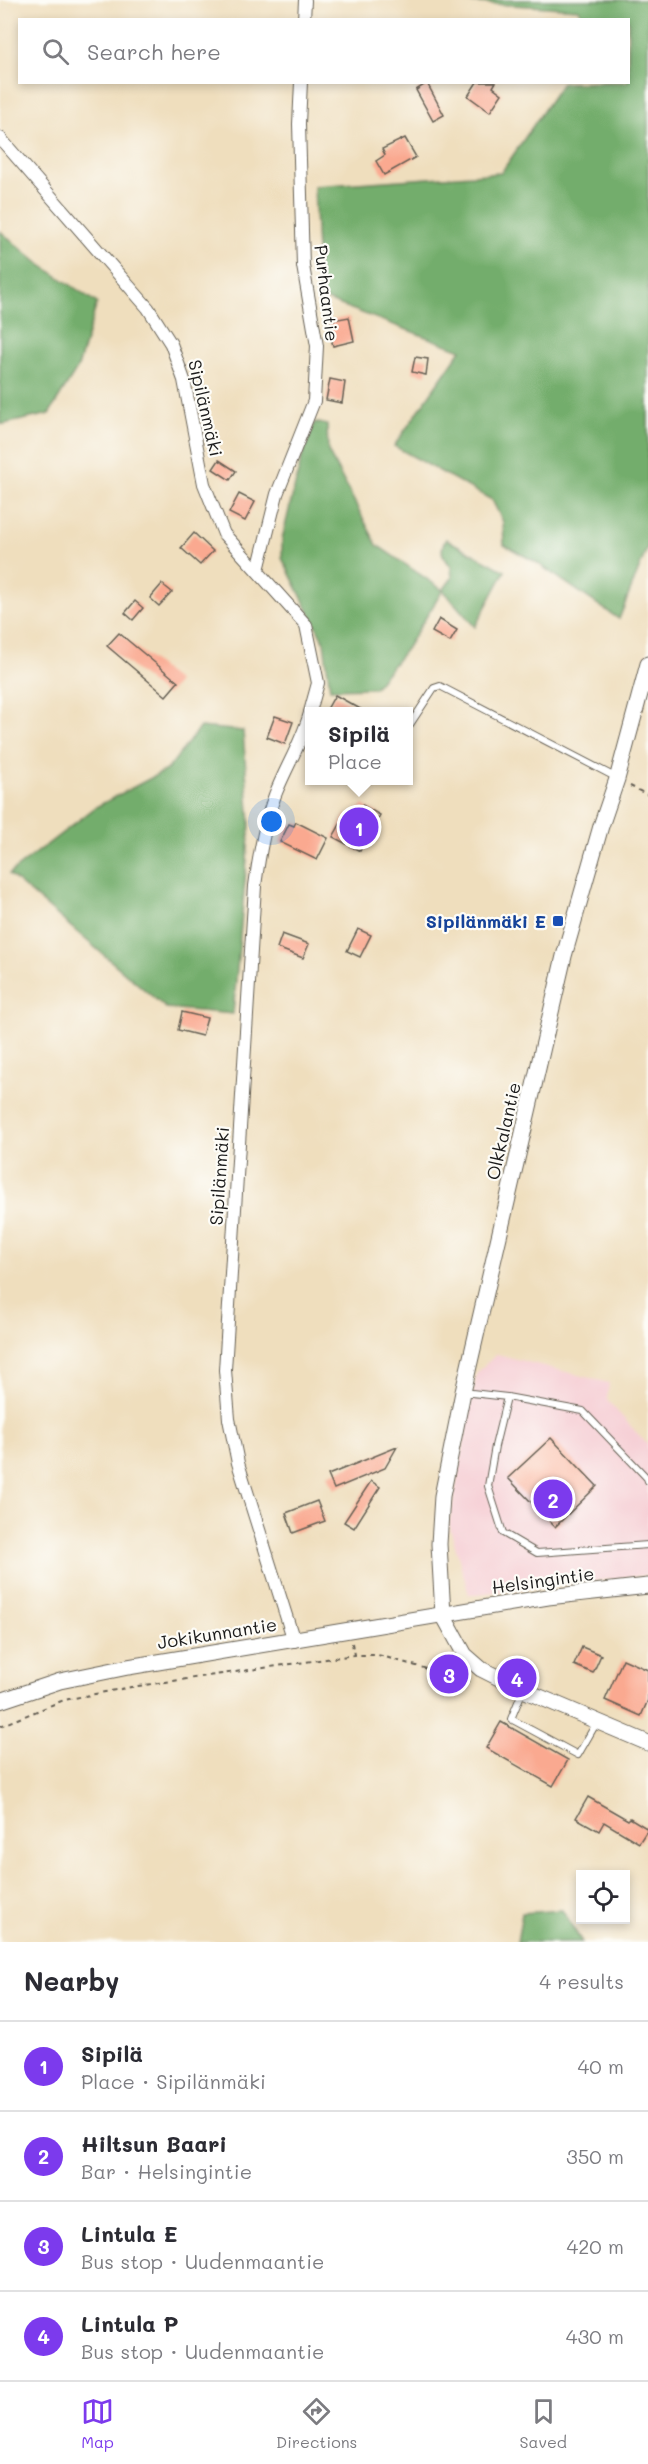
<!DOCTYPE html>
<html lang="en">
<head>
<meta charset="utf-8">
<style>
  body { margin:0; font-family:Mali,sans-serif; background:#f2f2f3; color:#2b2b33 }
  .controls { position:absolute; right:18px; bottom:18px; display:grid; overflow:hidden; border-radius:0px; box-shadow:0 3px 9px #0003 }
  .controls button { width:54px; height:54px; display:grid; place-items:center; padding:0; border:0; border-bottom:2px solid #e1e1e2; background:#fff; color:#2b2b33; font:30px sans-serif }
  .you { position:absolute; left:272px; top:822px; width:21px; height:21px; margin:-15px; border:4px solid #fff; border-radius:50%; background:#1a73e8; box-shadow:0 0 0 9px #1a73e833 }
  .badge { display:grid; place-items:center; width:39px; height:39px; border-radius:50%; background:#7c3aed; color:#fff; font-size:20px; font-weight:700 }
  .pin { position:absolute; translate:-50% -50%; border:3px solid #fff; box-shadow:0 2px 6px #0006 }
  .popup { position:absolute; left:305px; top:707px; width:108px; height:78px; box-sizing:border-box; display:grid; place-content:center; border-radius:0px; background:#fff; filter:drop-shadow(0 2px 4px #0005); font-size:20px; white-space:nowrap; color:#7c7c81 }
  .popup b { font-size:22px; color:#2b2b33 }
  .popup::after { content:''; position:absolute; left:50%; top:100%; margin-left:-12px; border:12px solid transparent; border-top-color:#fff }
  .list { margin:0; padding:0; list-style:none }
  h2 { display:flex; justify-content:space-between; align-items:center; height:78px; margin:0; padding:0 24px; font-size:26px }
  h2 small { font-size:20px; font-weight:400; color:#7c7c81 }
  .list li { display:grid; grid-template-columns:39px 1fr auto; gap:18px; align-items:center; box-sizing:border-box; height:90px; padding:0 24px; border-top:2px solid #e1e1e2 }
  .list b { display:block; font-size:22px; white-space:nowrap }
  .list p { margin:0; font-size:20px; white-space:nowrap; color:#7c7c81 }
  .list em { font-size:20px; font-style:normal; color:#7c7c81 }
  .icon { flex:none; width:33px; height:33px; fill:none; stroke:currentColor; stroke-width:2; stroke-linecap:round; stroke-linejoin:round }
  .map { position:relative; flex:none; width:648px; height:1942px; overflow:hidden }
  .search { position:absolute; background:#fff; box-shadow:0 3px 9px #0003; left:18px; right:18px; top:18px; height:66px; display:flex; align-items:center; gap:15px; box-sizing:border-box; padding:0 21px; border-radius:0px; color:#7c7c81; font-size:22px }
  .sheet { height:438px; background:#fff }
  nav { display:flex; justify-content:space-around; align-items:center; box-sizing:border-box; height:84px; border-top:2px solid #e1e1e2; background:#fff; font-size:16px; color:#7c7c81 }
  nav a { display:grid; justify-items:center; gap:3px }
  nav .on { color:#7c3aed }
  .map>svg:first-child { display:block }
  .built { fill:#f6cfd5 }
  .forest { fill:#73ad6c; stroke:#486444; stroke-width:1.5 }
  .building { fill:#faa990 }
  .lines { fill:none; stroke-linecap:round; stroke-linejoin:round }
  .service-casing { stroke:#666054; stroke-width:8 }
  .minor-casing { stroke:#666054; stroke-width:14 }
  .tertiary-casing { stroke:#666054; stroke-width:17 }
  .path { stroke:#666054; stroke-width:2; stroke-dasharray:4.5 4.5; stroke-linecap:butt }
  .service { stroke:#fff; stroke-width:6 }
  .minor { stroke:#fff; stroke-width:12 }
  .tertiary { stroke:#fff; stroke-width:15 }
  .transit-dot { fill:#1a4fb4; stroke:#fdfcf7; stroke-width:2 }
  .labels { text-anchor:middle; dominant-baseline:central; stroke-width:4.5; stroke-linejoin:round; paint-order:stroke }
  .street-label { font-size:18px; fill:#1c1c1c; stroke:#fdfcf7 }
  .transit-label { font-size:18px; font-weight:bold; fill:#164399; stroke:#fdfcf7; text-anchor:end }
</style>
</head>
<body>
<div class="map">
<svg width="648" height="1942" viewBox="0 0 648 1942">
  <rect width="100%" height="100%" fill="#fdfcf7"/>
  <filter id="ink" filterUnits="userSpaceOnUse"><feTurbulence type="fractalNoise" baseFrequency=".0167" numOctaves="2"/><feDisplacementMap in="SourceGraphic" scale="12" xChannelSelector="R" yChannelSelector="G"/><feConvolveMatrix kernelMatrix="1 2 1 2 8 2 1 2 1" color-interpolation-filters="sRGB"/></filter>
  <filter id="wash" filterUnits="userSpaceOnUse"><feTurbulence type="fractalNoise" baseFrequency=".008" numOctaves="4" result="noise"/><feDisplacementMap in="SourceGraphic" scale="24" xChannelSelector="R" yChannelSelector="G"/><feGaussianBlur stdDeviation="1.35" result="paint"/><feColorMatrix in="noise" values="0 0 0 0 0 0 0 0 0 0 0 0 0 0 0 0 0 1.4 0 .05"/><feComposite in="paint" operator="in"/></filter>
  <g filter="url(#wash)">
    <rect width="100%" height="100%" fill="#efdebd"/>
    <polygon class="built" points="497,1354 609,1383 607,1400 648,1445 648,1575 469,1595 449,1524 477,1372"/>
    <g class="forest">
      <polygon points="427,0 648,0 648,546 619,619 534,561 504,545 503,522 492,500 394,446 461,350 319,297 314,186 501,173 562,83 628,82 628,20 582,19 579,9"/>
      <polygon points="0,231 37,262 97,303 78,367 49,414 4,424 0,424"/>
      <path d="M315,422L327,425L328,451L377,545L443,590L452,578L451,566C442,556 439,551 446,539L505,571L475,627L443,590L406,649L374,688L330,689L324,642L282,558V539L301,460Z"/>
      <polygon points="200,727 243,731 250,825 233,1014 166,1008 9,874 96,807 168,769"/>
      <polygon points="562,1910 582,1942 517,1942 522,1913"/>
    </g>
    <g id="blocks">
      <g class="building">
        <polygon points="477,82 496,82 493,87 502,94 490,112 468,96"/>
        <polygon points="427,83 444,115 433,121 416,90"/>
        <polygon points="405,138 416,157 384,175 376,161 385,155 382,149"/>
        <polygon points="349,317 354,341 333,346 327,321"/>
        <polygon points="415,357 428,359 426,375 412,372"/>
        <polygon points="330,379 345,382 342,403 326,400"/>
        <polygon points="219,460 236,471 230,480 213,469"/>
        <polygon points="239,494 255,502 245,521 229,513"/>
        <polygon points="194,533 213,551 200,565 181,548"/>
        <polygon points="162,584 172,592 159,606 150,598"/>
        <polygon points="135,601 143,608 133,620 125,613"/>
        <polygon points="439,619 457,630 450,642 432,632"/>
        <polygon points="119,633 178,682 166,696 107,646"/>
        <polygon points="335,695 364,711 326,711"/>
        <polygon points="275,716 293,722 285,744 267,737"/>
        <polygon points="362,805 380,815 360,851 333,837 346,814 355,819"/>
        <polygon points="296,822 328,838 317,860 280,842 289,824 294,826"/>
        <polygon points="358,929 371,935 360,957 347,951"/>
        <polygon points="282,934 309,944 303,958 277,948"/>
        <polygon points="182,1012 207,1018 202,1036 178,1030"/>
        <polygon points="551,1438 597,1486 555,1527 508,1478"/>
        <polygon points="397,1447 385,1468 334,1489 328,1475"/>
        <polygon points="371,1481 380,1487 354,1528 344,1522"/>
        <polygon points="317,1501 325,1521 293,1533 286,1513"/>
        <polygon points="582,1647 601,1655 593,1673 574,1665"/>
        <polygon points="623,1659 648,1670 648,1700 641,1716 605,1700"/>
        <polygon points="501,1722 568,1760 553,1786 486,1748"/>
        <polygon points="588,1797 628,1820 630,1818 648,1829 639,1843 604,1822 599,1831 576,1818"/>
      </g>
    </g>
  </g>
  <g filter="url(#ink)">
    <use href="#blocks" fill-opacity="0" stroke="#666054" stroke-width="1.5"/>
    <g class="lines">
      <defs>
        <g id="service">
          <polyline points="409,726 434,688 440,686 617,778"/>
          <polyline points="463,1392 507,1397 583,1411 647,1478 648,1481"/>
          <polyline points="507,1397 495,1446 488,1486 503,1533 537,1553 648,1545"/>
          <polyline points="523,1690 511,1719 578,1755 597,1722"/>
        </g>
        <g id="minor">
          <polyline points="304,20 305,0"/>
          <polyline points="0,138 148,308 171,344 184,380 204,484 224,534 306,625 318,683 310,712"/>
          <polyline points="258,570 277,494 314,401 317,346 303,266 299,124 301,82"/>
          <path d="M294,1641L238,1463L229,1419L225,1370L255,886C259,855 264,825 275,795C286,767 302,742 310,713"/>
        </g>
        <g id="tertiary">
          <polyline points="648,664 617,779 601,826 564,956 463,1392 442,1496 439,1544 443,1615 465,1655 481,1669 521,1689 648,1743"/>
          <polyline points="0,1701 60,1681 128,1667 548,1597 648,1586"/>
        </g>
      </defs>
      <use href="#service" class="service-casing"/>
      <use href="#minor" class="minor-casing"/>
      <use href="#tertiary" class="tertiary-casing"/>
      <g class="path">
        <polyline points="630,786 648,795"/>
        <polyline points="352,1643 354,1655"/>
        <polyline points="433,1670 452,1661"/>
        <polyline points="0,1726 64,1700 131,1687 354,1655 378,1655 473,1682"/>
      </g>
      <use href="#service" class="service"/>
      <use href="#minor" class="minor"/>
      <use href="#tertiary" class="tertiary"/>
    </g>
  </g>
  <rect class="transit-dot" x="552" y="915" width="12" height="12" rx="3"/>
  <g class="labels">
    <g class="street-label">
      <text transform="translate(327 293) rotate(83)">Purhaantie</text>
      <text transform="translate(206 408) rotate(77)">Sipilänmäki</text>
      <text transform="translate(503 1131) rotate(-77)">Olkkalantie</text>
      <text transform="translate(219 1176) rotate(-86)">Sipilänmäki</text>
      <text transform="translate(543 1580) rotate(-8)">Helsingintie</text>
      <text transform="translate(217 1633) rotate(-9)">Jokikunnantie</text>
    </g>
    <g class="transit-label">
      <text x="546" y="921">Sipilänmäki E</text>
    </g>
  </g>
</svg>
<div class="controls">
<button><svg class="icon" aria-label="locate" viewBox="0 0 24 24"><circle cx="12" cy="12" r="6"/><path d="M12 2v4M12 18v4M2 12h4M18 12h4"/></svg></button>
</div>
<div class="you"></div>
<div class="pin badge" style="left:359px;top:827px">1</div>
<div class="popup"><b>Sipilä</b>Place</div>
<div class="pin badge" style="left:553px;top:1499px">2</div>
<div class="pin badge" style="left:449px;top:1674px">3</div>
<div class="pin badge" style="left:517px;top:1678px">4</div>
<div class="search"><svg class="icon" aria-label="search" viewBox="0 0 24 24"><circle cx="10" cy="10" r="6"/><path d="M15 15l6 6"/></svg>Search here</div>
</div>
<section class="sheet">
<h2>Nearby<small>4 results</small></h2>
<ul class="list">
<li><span class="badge">1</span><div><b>Sipilä</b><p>Place · Sipilänmäki</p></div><em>40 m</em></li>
<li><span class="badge">2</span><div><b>Hiltsun Baari</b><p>Bar · Helsingintie</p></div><em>350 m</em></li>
<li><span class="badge">3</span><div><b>Lintula E</b><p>Bus stop · Uudenmaantie</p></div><em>420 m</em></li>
<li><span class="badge">4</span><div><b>Lintula P</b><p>Bus stop · Uudenmaantie</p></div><em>430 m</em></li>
</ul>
</section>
<nav>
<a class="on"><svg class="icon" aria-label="map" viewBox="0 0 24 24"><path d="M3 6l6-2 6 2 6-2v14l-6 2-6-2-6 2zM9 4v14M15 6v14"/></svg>Map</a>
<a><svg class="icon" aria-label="directions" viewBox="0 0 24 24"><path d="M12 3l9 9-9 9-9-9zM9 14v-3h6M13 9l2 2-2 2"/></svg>Directions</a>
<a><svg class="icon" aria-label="saved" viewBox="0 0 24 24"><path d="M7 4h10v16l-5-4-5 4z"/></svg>Saved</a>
</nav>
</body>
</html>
